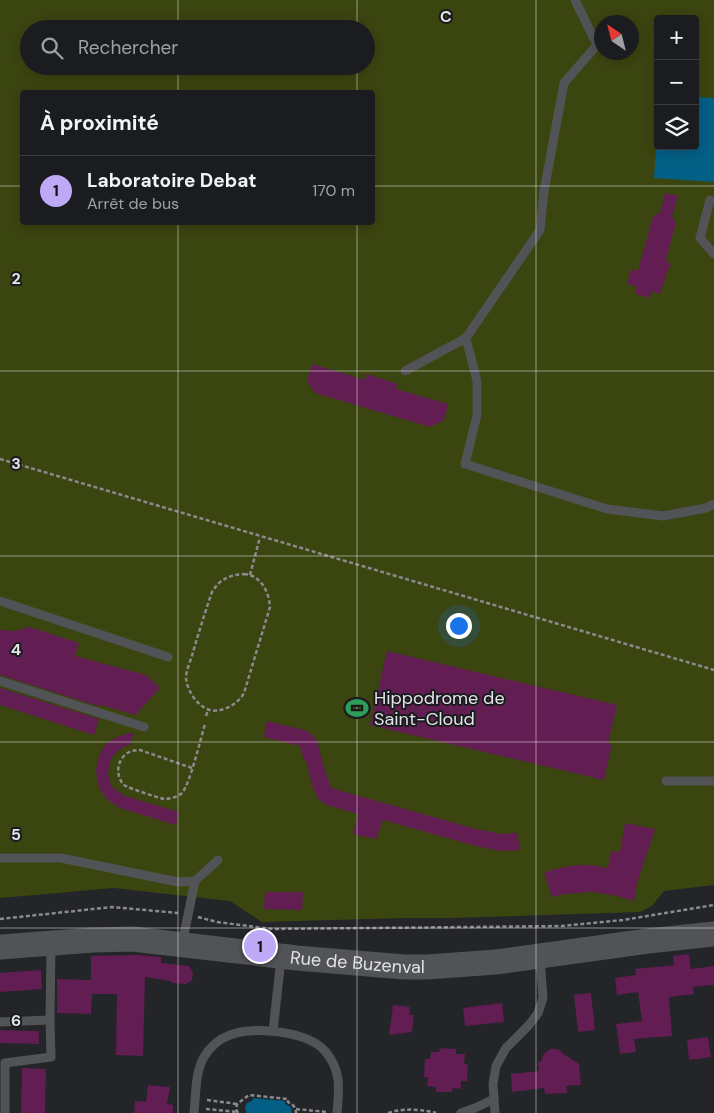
<!DOCTYPE html>
<html lang="fr">
<head>
<meta charset="utf-8">
<style>
  body { margin:0; font-family:"DM Sans",sans-serif; background:#232528; color:#f1f3f6 }
  .controls { position:absolute; right:15px; top:15px; display:grid; overflow:hidden; border-radius:5px; box-shadow:0 2px 12px #0003 }
  .controls button { width:45px; height:45px; display:grid; place-items:center; padding:0; border:0; border-bottom:1px solid #383a3d; background:#1a1c1f; color:#f1f3f6; font:25px sans-serif }
  .compass { position:absolute; left:594px; top:15px; width:45px; height:45px; border-radius:50%; background:#1a1c1f; box-shadow:0 2px 12px #0003; rotate:325deg }
  .you { position:absolute; left:458px; top:625px; width:18px; height:18px; margin:-12px; border:4px solid #fff; border-radius:50%; background:#1a73e8; box-shadow:0 0 0 8px #1a73e833 }
  .badge { display:grid; place-items:center; width:32px; height:32px; border-radius:50%; background:#bda9f5; color:#111; font-size:16px; font-weight:700 }
  .pin { position:absolute; translate:-50% -50%; border:2px solid #fff; box-shadow:0 1px 5px #0006 }
  .list { margin:0; padding:0; list-style:none }
  h2 { display:flex; justify-content:space-between; align-items:center; height:65px; margin:0; padding:0 20px; font-size:21px }
  h2 small { font-size:16px; font-weight:400; color:#9fa1a4 }
  .list li { display:grid; grid-template-columns:32px 1fr auto; gap:15px; align-items:center; box-sizing:border-box; height:70px; padding:0 20px; border-top:1px solid #383a3d }
  .list b { display:block; font-size:19px; white-space:nowrap }
  .list p { margin:0; font-size:16px; white-space:nowrap; color:#9fa1a4 }
  .list em { font-size:16px; font-style:normal; color:#9fa1a4 }
  .icon { flex:none; width:28px; height:28px; fill:none; stroke:currentColor; stroke-width:2; stroke-linecap:round; stroke-linejoin:round }
  .map { position:relative; flex:none; width:714px; height:1113px; overflow:hidden }
  .search { position:absolute; background:#1a1c1f; box-shadow:0 2px 12px #0003; left:20px; top:20px; width:355px; height:55px; display:flex; align-items:center; gap:12px; box-sizing:border-box; padding:0 18px; border-radius:28px; color:#9fa1a4; font-size:19px }
  .panel { position:absolute; background:#1a1c1f; box-shadow:0 2px 12px #0003; left:20px; top:90px; width:355px; height:135px; border-radius:5px }
  .map>svg:first-child { display:block }
  .green { fill:#3b4510; fill-rule:evenodd }
  .water { fill:#035f85 }
  .building { fill:#621d52 }
  .lines { fill:none; stroke-linecap:round; stroke-linejoin:round }
  .path { stroke:#8a8b8f; stroke-width:2.5; stroke-dasharray:4 2.5; stroke-linecap:butt }
  .lane { stroke:#515357; stroke-width:9 }
  .secondary { stroke:#515357; stroke-width:25 }
  .grid { fill:none; stroke:#e2e3e6; stroke-width:1; stroke-opacity:0.55 }
  .labels { text-anchor:middle; dominant-baseline:central; stroke-width:4; stroke-linejoin:round; paint-order:stroke }
  .poi-label { font-size:18px; fill:#e2e3e6; stroke:#1a1b1f; text-anchor:start }
  .street-label { font-size:18px; fill:#e2e3e6; stroke:#1a1b1f }
  .grid-label { font-size:16px; text-anchor:middle; font-weight:bold; fill:#e2e3e6; stroke:#1a1b1f; stroke-width:4; stroke-linejoin:round; paint-order:stroke }
</style>
</head>
<body>
<div class="map">
<svg width="714" height="1113" viewBox="0 0 714 1113">
  <rect width="100%" height="100%" fill="#232529"/>
  <path class="green" d="M0,0H714V885L664,891L652,906L640,912L452,918H405L262,922L230,901L114,888L0,898ZM658,19H695V146H658ZM602,22H632V52H602ZM29,29H366V66H29ZM22,92H372V222H22Z"/>
  <g class="water">
    <polygon points="695,97 714,98 714,182 654,178 658,117 658,146 695,146"/>
    <path d="M253,1098L285,1101V1104L291,1107L292,1113H247C243,1107 246,1102 252,1101Z"/>
  </g>
  <g class="building">
    <polygon points="665,193 678,196 672,216 676,223 666,259 671,266 668,269 660,294 651,291 650,298 635,294 637,287 627,284 631,269 638,271 653,216 660,213"/>
    <polygon points="312,364 365,380 366,374 398,384 396,389 448,404 444,420 430,427 315,393 307,381"/>
    <polygon points="29,627 79,643 75,656 146,675 160,688 135,715 98,704 101,707 0,675 0,630 15,631"/>
    <polygon points="387,651 617,705 608,743 612,744 604,780 370,725"/>
    <polygon points="0,688 99,719 94,735 0,705"/>
    <polygon points="267,721 304,730 310,733 317,741 326,775 327,775 331,788 476,829 501,834 517,833 520,850 502,851 480,847 383,820 376,839 353,834 358,814 327,805 319,800 313,788 306,760 304,760 300,746 264,737"/>
    <polygon points="134,732 130,745 123,747 118,751 113,756 110,762 108,773 111,785 116,790 125,796 179,812 176,825 120,808 108,800 99,788 97,779 96,769 98,760 101,751 106,744 115,738 123,735"/>
    <polygon points="625,823 655,829 637,883 634,901 613,895 592,892 564,894 552,897 544,873 552,870 568,866 582,865 592,865 608,868 611,851 620,852"/>
    <polygon points="265,892 303,892 302,910 264,909"/>
    <polygon points="689,954 691,969 714,966 714,985 693,987 694,994 669,997 672,1036 634,1039 636,1052 620,1054 616,1024 642,1021 638,992 617,995 615,978 636,975 635,969 674,965 673,956"/>
    <polygon points="136,955 161,957 161,963 189,966 193,972 192,980 186,984 171,983 171,981 145,977 143,1056 116,1055 117,994 92,994 91,1014 57,1013 57,979 91,980 91,956"/>
    <polygon points="41,970 42,989 0,992 0,973"/>
    <polygon points="591,993 595,1030 578,1032 574,995"/>
    <polygon points="502,1003 504,1022 465,1026 463,1008"/>
    <polygon points="393,1005 410,1007 409,1015 414,1015 412,1032 389,1035"/>
    <polygon points="0,1030 39,1031 39,1044 0,1043"/>
    <polygon points="708,1037 711,1057 689,1060 687,1040"/>
    <polygon points="440,1048 456,1049 456,1054 465,1054 464,1064 468,1064 467,1081 461,1081 461,1089 453,1088 452,1092 436,1092 436,1087 427,1086 428,1077 424,1077 425,1059 430,1059 431,1052 439,1052"/>
    <polygon points="550,1049 555,1049 559,1050 566,1056 567,1056 579,1064 581,1085 566,1086 567,1093 545,1094 544,1088 512,1092 511,1074 539,1071 538,1062 541,1062 543,1055"/>
    <polygon points="22,1068 46,1069 45,1113 21,1113"/>
    <polygon points="148,1085 170,1087 167,1104 173,1105 173,1113 134,1113 135,1101 146,1102"/>
  </g>
  <g class="lines">
    <g class="path">
      <polyline points="0,459 714,670"/>
      <path d="M244,574C261,575 269,592 270,607L244,693C238,704 220,715 207,709C196,704 187,690 186,678C186,670 191,660 193,652C199,632 205,612 212,592C220,579 229,575 244,574Z"/>
      <polyline points="250,575 260,537"/>
      <polyline points="206,716 208,710"/>
      <path d="M192,768L140,750C133,750 127,752 123,757C116,765 117,778 124,785C128,788 159,798 164,799C169,799 178,797 182,793C190,784 201,737 205,724"/>
      <polyline points="198,917 217,922 272,929 562,926 623,920 714,905"/>
      <polyline points="0,919 112,907 178,913"/>
      <polyline points="207,1100 237,1104"/>
      <polyline points="206,1109 238,1112"/>
      <polyline points="296,1109 327,1112"/>
      <path d="M238,1113L236,1109L237,1104L249,1095L288,1099V1102C293,1105 296,1107 296,1113"/>
      <path d="M388,1113C404,1108 420,1109 436,1113"/>
    </g>
    <g class="lane">
      <polyline points="710,200 700,238 714,254"/>
      <polyline points="466,338 540,230 544,191 564,83 597,45 575,0"/>
      <polyline points="405,371 466,338 477,381 477,415 465,464 607,509 663,516 706,508 714,504"/>
      <polyline points="0,601 168,657"/>
      <polyline points="0,681 144,727"/>
      <polyline points="666,781 714,781"/>
      <polyline points="0,858 61,858 178,882 195,881 218,860"/>
      <polyline points="182,944 195,881"/>
      <polyline points="0,1022 50,1020 51,946"/>
      <polyline points="273,1031 281,959"/>
      <polyline points="5,1113 5,1063 51,1057 50,1020"/>
      <path d="M194,1113C196,1095 195,1072 204,1057C210,1047 219,1039 230,1035C255,1026 307,1031 325,1051C342,1071 339,1089 337,1113"/>
      <polyline points="461,1113 475,1108 494,1099"/>
      <polyline points="495,1113 493,1084 496,1066 506,1048 529,1025 538,1013 543,998 540,957"/>
    </g>
    <path class="secondary" id="s1" d="M0,947L93,940L132,939L297,958L404,967H427L496,962L648,941L714,934"/>
  </g>
  <path class="grid" d="M178,0V29M357,0V29M536,0V1113M178,66V92M357,66V92M0,186H22M372,186H714M178,222V1113M357,222V1113M0,371H714M0,556H714M0,742H714M0,928H714"/>
  <defs>
    <symbol id="stadium-bare" viewBox="-9 -9 18 18"><path d="M0-5a6.5 5 0 1 0 0 10a6.5 5 0 1 0 0-10ZM-3.5-1.8h7v3.6h-7Z" fill="#2e9e5b" stroke="#1a1b1f" stroke-width="2.5" paint-order="stroke"/></symbol>
  </defs>
  <g fill-rule="evenodd">
    <use href="#stadium-bare" x="341" y="692" width="32" height="32"/>
  </g>
  <g class="labels">
    <g class="poi-label">
      <text x="374" y="698">Hippodrome de<tspan x="374" dy="21">Saint-Cloud</tspan></text>
    </g>
    <g class="street-label">
      <text stroke="none"><textPath href="#s1" startOffset="359">Rue de Buzenval</textPath></text>
    </g>
  </g>
  <g class="grid-label">
    <text x="446" y="22">C</text>
    <text x="16" y="284">2</text>
    <text x="16" y="469">3</text>
    <text x="16" y="655">4</text>
    <text x="16" y="840">5</text>
    <text x="16" y="1026">6</text>
  </g>
</svg>
<div class="controls">
<button>+</button>
<button>−</button>
<button><svg class="icon" aria-label="layers" viewBox="0 0 24 24"><path d="M12 4l9 5-9 5-9-5zM3 14l9 5 9-5"/></svg></button>
</div>
<svg class="compass" viewBox="-18 -18 36 36"><path d="M0-13l5 13h-10z" fill="#e53935"/><path d="M0 13l5-13h-10z" fill="#9fa1a4"/></svg>
<div class="you"></div>
<div class="pin badge" style="left:260px;top:946px">1</div>
<div class="search"><svg class="icon" aria-label="search" viewBox="0 0 24 24"><circle cx="10" cy="10" r="6"/><path d="M15 15l6 6"/></svg>Rechercher</div>
<section class="panel">
<h2>À proximité<small></small></h2>
<ul class="list">
<li><span class="badge">1</span><div><b>Laboratoire Debat</b><p>Arrêt de bus</p></div><em>170 m</em></li>
</ul>
</section>
</div>
</body>
</html>
